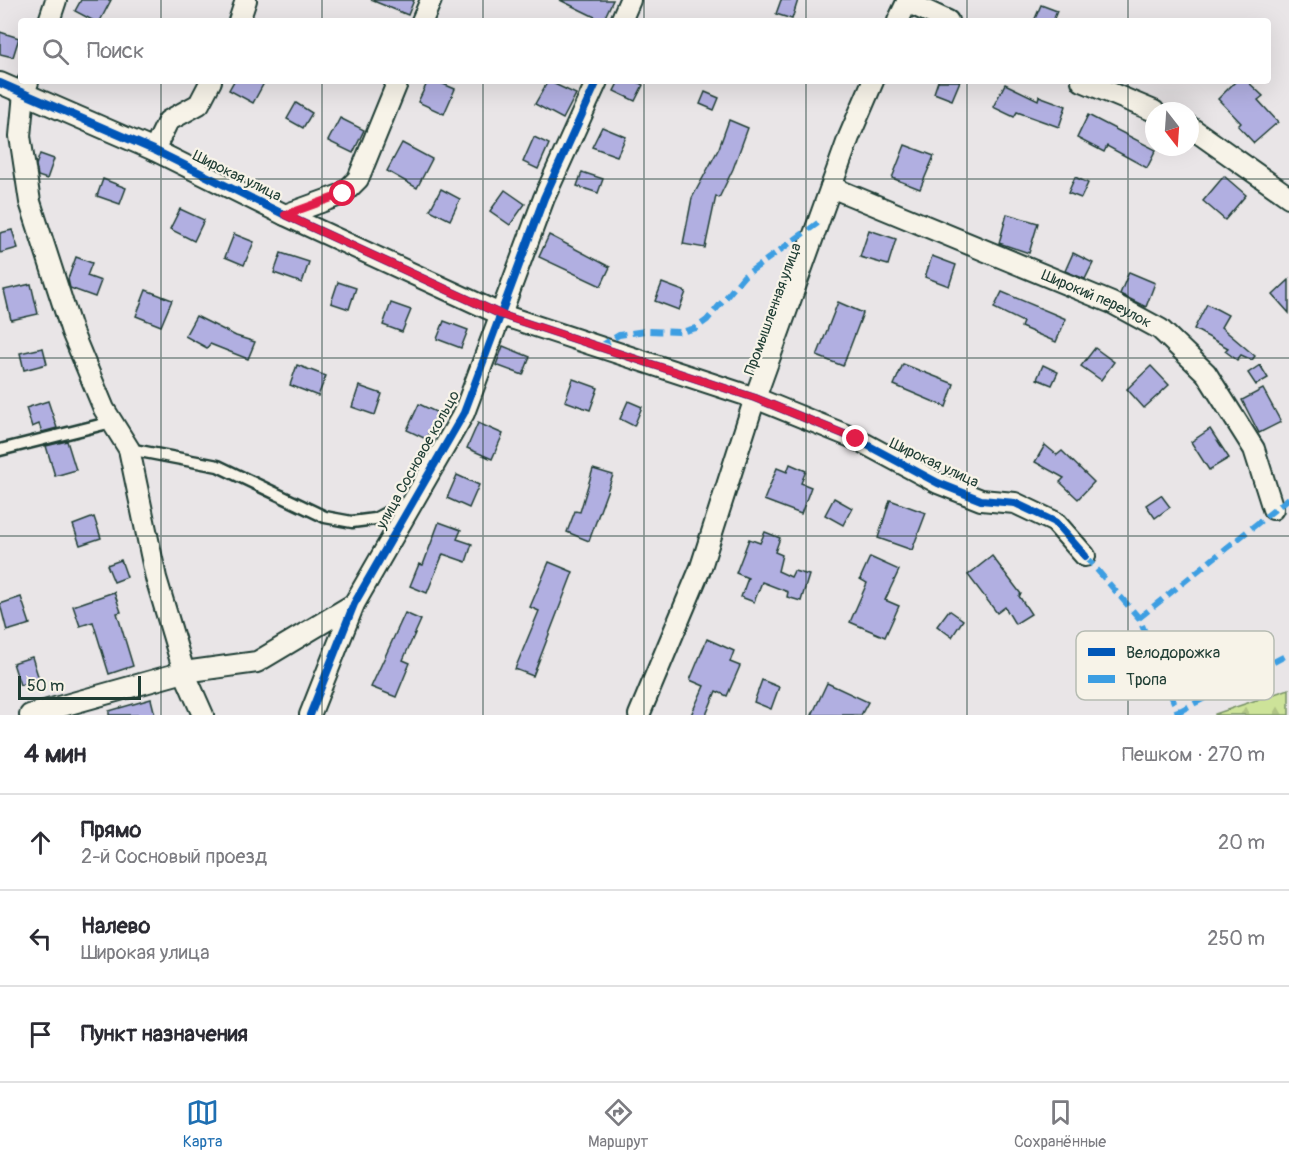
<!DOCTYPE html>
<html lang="ru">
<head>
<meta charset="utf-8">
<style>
  body { margin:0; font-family:Pangolin,sans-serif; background:#f2f2f3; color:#2b2b33 }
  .compass { position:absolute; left:1145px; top:102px; width:54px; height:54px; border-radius:50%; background:#fff; box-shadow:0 6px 24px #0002; rotate:163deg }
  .scale { position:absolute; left:18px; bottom:15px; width:123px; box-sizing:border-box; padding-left:6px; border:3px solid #1f3d34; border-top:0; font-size:16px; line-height:21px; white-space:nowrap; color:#1f3d34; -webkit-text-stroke:4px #f7f3e8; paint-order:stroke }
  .stop { position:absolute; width:18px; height:18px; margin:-14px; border:4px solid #e11d48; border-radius:50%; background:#fff }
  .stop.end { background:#e11d48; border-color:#fff; box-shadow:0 2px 6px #0008 }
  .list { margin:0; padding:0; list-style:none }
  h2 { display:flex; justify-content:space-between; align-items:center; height:78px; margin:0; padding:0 24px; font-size:26px }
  h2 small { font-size:20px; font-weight:400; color:#7c7c81 }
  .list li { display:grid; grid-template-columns:39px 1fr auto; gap:18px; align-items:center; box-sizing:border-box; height:96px; padding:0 24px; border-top:2px solid #e1e1e2 }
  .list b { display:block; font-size:22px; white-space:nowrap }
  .list p { margin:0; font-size:20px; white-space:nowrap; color:#7c7c81 }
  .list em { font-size:20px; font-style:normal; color:#7c7c81 }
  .icon { flex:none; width:33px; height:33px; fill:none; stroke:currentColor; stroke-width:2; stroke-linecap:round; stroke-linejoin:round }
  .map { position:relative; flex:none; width:1289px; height:715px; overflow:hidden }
  .search { position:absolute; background:#fff; box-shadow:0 6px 24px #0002; left:18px; right:18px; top:18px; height:66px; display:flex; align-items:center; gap:15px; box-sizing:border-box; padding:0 21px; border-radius:6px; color:#7c7c81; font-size:22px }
  .sheet { height:366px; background:#fff }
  nav { display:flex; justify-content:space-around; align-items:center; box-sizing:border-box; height:84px; border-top:2px solid #e1e1e2; background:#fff; font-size:16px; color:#7c7c81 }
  nav a { display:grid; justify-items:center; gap:3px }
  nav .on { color:#1f6fb2 }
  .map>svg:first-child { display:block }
  .forest { fill:url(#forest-firs); stroke:#769066; stroke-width:1.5 }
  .building { fill:#b1afe1; stroke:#1f3d34; stroke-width:1.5 }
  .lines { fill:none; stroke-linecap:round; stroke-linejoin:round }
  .service-casing { stroke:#1f3d34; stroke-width:15 }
  .minor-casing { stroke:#1f3d34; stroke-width:24 }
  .service { stroke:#f7f3e8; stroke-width:10 }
  .minor { stroke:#f7f3e8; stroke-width:20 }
  .quiet { stroke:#3c9ee2; stroke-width:6; stroke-dasharray:12 6; stroke-linecap:butt }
  .cycleway-casing { stroke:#f7f3e8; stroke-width:11 }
  .cycleway { stroke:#0057b8; stroke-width:8 }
  .route { stroke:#e11d48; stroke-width:8 }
  .grid { fill:none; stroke:#1f3d34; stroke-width:1.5; stroke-opacity:0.55 }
  .labels { text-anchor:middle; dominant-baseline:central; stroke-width:4.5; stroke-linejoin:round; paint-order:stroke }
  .street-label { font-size:15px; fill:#1f3d34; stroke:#f7f3e8 }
  .key { fill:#f7f3e8; stroke:#b6bcb2; stroke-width:1.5 }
  .key-label { font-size:16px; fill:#1f3d34 }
</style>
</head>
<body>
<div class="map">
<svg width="1289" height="715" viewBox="0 0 1289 715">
  <defs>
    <pattern id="forest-firs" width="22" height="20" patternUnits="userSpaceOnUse" patternTransform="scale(1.5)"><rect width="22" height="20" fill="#cde399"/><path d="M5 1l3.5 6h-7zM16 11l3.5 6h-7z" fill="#b0c484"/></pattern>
  </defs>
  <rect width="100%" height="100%" fill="#e9e5e7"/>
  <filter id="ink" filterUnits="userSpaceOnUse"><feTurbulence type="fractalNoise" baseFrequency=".0167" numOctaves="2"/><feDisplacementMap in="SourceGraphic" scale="12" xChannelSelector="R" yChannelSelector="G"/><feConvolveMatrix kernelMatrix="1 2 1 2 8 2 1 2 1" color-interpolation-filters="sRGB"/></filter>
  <g filter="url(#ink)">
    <polygon class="forest" points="1289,689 1289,715 1215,715 1215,714"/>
    <g class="building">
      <polygon points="81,0 111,0 100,21 94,21 75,11"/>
      <polygon points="371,0 414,0 408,15"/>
      <polygon points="560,0 613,0 603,21"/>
      <polygon points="781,0 798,0 792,19 776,14"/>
      <polygon points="1041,5 1057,11 1053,21 1034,21"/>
      <polygon points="0,32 19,38 13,57 0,54"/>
      <polygon points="234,81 265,81 253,103 229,90"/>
      <polygon points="428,81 436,81 455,89 444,114 418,102"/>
      <polygon points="548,81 576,94 563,119 535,104"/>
      <polygon points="619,81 636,81 643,85 635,101 614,91"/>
      <polygon points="938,81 960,81 952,100 934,93"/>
      <polygon points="1236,81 1247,81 1263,96 1258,100 1278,122 1254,143 1238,126 1241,123 1218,99"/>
      <polygon points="1005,84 1038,100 1039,96 1066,106 1059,127 1017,112 1014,117 993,107"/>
      <polygon points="705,92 719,98 714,110 700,104"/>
      <polygon points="296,103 312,113 303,128 287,119"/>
      <polygon points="1088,115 1156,150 1147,168 1107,146 1104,152 1077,138"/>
      <polygon points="340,118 364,130 353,153 328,141"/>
      <polygon points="729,120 748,128 733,169 719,198 716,196 705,248 683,244 692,198 719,148"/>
      <polygon points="602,127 626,137 617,156 592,147"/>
      <polygon points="534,137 549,144 538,169 523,162"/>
      <polygon points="402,143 432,159 417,188 387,171"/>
      <polygon points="905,145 934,156 920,189 892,178"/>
      <polygon points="40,154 54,159 47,179 38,176 36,165"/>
      <polygon points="582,172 603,179 598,193 577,186"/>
      <polygon points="1224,176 1246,195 1225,220 1203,201"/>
      <polygon points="1075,177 1088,183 1081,198 1068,193"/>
      <polygon points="103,179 126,188 120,204 97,196"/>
      <polygon points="441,189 460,199 450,220 430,210"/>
      <polygon points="505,190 525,204 510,225 490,211"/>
      <polygon points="180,209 204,220 194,241 170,229"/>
      <polygon points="1007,214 1038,223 1029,253 999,243"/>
      <polygon points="12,230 18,248 0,253 0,233"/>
      <polygon points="869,230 896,239 888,265 860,257"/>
      <polygon points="234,234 254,242 244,265 225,257"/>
      <polygon points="549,235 610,267 601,286 539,257"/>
      <polygon points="281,253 309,262 302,283 274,273"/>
      <polygon points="1073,253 1093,263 1085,279 1065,271"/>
      <polygon points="932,256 956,265 949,286 925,277"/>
      <polygon points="76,257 92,263 87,276 101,281 95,297 70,288 68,279"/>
      <polygon points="1129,272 1155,283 1146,307 1120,294"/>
      <polygon points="1289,280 1289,313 1273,295"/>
      <polygon points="338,282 356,288 349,309 331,303"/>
      <polygon points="662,283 686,292 679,310 655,301"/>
      <polygon points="31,284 38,314 11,320 4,290"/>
      <polygon points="146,290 172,300 161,326 136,316"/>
      <polygon points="1002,292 1066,319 1056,342 1021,327 1023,322 994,308"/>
      <polygon points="838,302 863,313 843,366 817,356"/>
      <polygon points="391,303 411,310 402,332 383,325"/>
      <polygon points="1207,304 1228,315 1221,327 1255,356 1252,360 1241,355 1237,360 1225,351 1228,348 1194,329"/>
      <polygon points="196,316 236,336 255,342 248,359 210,344 207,348 185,336"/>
      <polygon points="444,321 468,330 461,348 437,339"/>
      <polygon points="503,346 530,357 523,375 496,365"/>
      <polygon points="43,348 47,364 24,370 20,353"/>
      <polygon points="1095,348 1114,362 1101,380 1081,366"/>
      <polygon points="903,364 954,384 946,407 894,385"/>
      <polygon points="297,365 326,376 318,396 290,385"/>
      <polygon points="1043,365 1058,372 1052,385 1037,379"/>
      <polygon points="1260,365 1268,378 1256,385 1248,373"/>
      <polygon points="1151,366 1169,385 1144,408 1127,389"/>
      <polygon points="573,379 598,388 590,410 565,401"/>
      <polygon points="359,386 382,394 375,415 352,407"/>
      <polygon points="1263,389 1281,422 1259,433 1242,400"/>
      <polygon points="48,401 57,428 42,432 39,424 32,427 26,408"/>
      <polygon points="628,401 642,407 634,426 620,419"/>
      <polygon points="419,404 438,413 426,439 407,430"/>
      <polygon points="478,423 503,434 492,459 467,448"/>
      <polygon points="1210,429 1229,458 1209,470 1191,442"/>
      <polygon points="67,441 76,470 55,476 46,446"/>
      <polygon points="1045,445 1057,455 1062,451 1094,482 1078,499 1060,482 1064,478 1035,462"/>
      <polygon points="790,464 806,471 801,483 811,487 801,514 764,500 777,468 787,472"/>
      <polygon points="593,469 613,475 589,541 567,532 575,511 580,512"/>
      <polygon points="457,475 479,485 469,508 447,498"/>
      <polygon points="1161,495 1170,507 1155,518 1146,505"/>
      <polygon points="834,498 852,508 843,525 825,515"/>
      <polygon points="890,500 926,513 912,550 878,538"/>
      <polygon points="94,517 101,538 80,545 73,525"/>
      <polygon points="439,522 461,530 457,539 472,544 466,562 443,554 427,593 410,586 419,564 423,565"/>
      <polygon points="765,532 780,538 775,552 782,555 778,571 791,577 794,571 809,575 801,601 787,597 788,592 762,582 754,602 741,597 748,578 736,573 749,539 760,543"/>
      <polygon points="992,556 1021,594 1019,596 1031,614 1015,624 1005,607 997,613 968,575"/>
      <polygon points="870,557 899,570 885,600 899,606 885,637 850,622 867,583 860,579"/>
      <polygon points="121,560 127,577 114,582 107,565"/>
      <polygon points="549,562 573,572 533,676 515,669 539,611 530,607"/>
      <polygon points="114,592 121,612 117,613 133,666 109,674 93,622 80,626 73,606"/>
      <polygon points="21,597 30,624 7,631 0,604"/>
      <polygon points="949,610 963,620 952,637 937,626"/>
      <polygon points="405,613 421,620 403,660 410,663 396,697 371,687"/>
      <polygon points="707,639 734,651 730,662 740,666 727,696 716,691 706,715 691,715 704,686 690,680"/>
      <polygon points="32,657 39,679 20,685 13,663"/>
      <polygon points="762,680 779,687 771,709 754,702"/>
      <polygon points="827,683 868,702 861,715 812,715"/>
      <polygon points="151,699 155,715 109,715 109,711"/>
    </g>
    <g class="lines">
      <defs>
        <g id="service">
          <polyline points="129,449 218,466 325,517 352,522 375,519 411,500"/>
          <polyline points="0,450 112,422"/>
        </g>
        <g id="minor">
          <polyline points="907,2 948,21"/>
          <polyline points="49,21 56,0"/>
          <polyline points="239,21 246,0"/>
          <polyline points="422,21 431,0"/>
          <polyline points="621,21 630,0"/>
          <polyline points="898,21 908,0"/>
          <polyline points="1082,81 1154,111"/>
          <polyline points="28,82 24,93 20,136 30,202 72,332 104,409 129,449 156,578 184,672 203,715"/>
          <polyline points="0,83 154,150 285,215 502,315 755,398 856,439 938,483 981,500 1015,503 1055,522 1085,556"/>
          <polyline points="1190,127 1289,197"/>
          <polyline points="154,150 168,121 199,104 211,81"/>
          <path id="s1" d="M831,187L1112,303L1160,329L1206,373L1254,449L1273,509"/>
          <polyline points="285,215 343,194 358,179 398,81"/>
          <polyline points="30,715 184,672 257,662 354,604"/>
          <polyline points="310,715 354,604 464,413 544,198 597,81"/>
          <polyline points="639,715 701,567 755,398 849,137 873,81"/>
        </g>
      </defs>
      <use href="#service" class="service-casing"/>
      <use href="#minor" class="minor-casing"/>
      <use href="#service" class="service"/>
      <use href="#minor" class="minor"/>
      <g class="quiet">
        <polyline points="599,347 619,335 645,331 681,332 696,328 707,320 744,276 818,223"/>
        <polyline points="1085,556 1139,618 1178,712 1176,715"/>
        <polyline points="1139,618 1289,498"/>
        <polyline points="1178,712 1289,654"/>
      </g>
      <defs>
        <g id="cycleway">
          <polyline points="0,83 154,150 285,215 502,315 755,398 856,439 938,483 981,500 1015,503 1055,522 1085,556"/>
          <polyline points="310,715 354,604 464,413 544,198 597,81"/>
        </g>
      </defs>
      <use href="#cycleway" class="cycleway-casing"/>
      <use href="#cycleway" class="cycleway"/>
    </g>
  </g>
  <g class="lines" filter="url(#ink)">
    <polyline class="route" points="343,194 285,215 502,315 755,398 856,439"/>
  </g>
  <path class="grid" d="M161,0V21M322,0V21M483,0V21M644,0V21M806,0V21M967,0V21M1128,0V21M161,81V715M322,81V715M483,81V715M644,81V715M806,81V715M967,81V715M1128,81V715M0,179H1289M0,358H1289M0,536H1289"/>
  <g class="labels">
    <g class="street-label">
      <text transform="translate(237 176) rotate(26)">Широкая улица</text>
      <text stroke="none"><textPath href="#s1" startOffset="288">Широкий переулок</textPath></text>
      <text transform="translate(773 309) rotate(-70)">Промышленная улица</text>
      <text transform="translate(418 460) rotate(-61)">улица Сосновое кольцо</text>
      <text transform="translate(934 463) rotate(25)">Широкая улица</text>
    </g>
  </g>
  <rect x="1076" y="631" width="198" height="69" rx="9" class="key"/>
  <rect x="1088" y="648" width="27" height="8" fill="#0057b8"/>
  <rect x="1088" y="675" width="27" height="8" fill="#3c9ee2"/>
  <g class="key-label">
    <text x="1126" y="658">Велодорожка</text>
    <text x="1126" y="685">Тропа</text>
  </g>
</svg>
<svg class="compass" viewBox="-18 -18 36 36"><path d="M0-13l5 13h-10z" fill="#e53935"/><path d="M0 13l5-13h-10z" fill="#7c7c81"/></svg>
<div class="scale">50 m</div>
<div class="stop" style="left:343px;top:194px"></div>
<div class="stop end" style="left:856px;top:439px"></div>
<div class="search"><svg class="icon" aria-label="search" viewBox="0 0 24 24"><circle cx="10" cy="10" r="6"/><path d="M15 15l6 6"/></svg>Поиск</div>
</div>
<section class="sheet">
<h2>4 мин<small>Пешком · 270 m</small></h2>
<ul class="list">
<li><svg class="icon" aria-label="ahead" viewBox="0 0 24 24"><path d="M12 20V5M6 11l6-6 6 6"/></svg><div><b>Прямо</b><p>2-й Сосновый проезд</p></div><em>20 m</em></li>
<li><svg class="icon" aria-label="left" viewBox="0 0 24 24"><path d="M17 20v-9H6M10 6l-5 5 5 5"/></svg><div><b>Налево</b><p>Широкая улица</p></div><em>250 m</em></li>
<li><svg class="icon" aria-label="arrive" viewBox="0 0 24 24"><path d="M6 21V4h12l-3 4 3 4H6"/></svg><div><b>Пункт назначения</b></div></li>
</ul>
</section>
<nav>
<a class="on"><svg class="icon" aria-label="map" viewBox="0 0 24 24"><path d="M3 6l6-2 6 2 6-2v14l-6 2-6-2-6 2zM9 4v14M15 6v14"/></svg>Карта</a>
<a><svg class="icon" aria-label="directions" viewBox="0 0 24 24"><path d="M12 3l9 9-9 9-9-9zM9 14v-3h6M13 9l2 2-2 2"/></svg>Маршрут</a>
<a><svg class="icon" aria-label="saved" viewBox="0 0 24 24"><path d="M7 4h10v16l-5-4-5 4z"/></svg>Сохранённые</a>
</nav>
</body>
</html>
